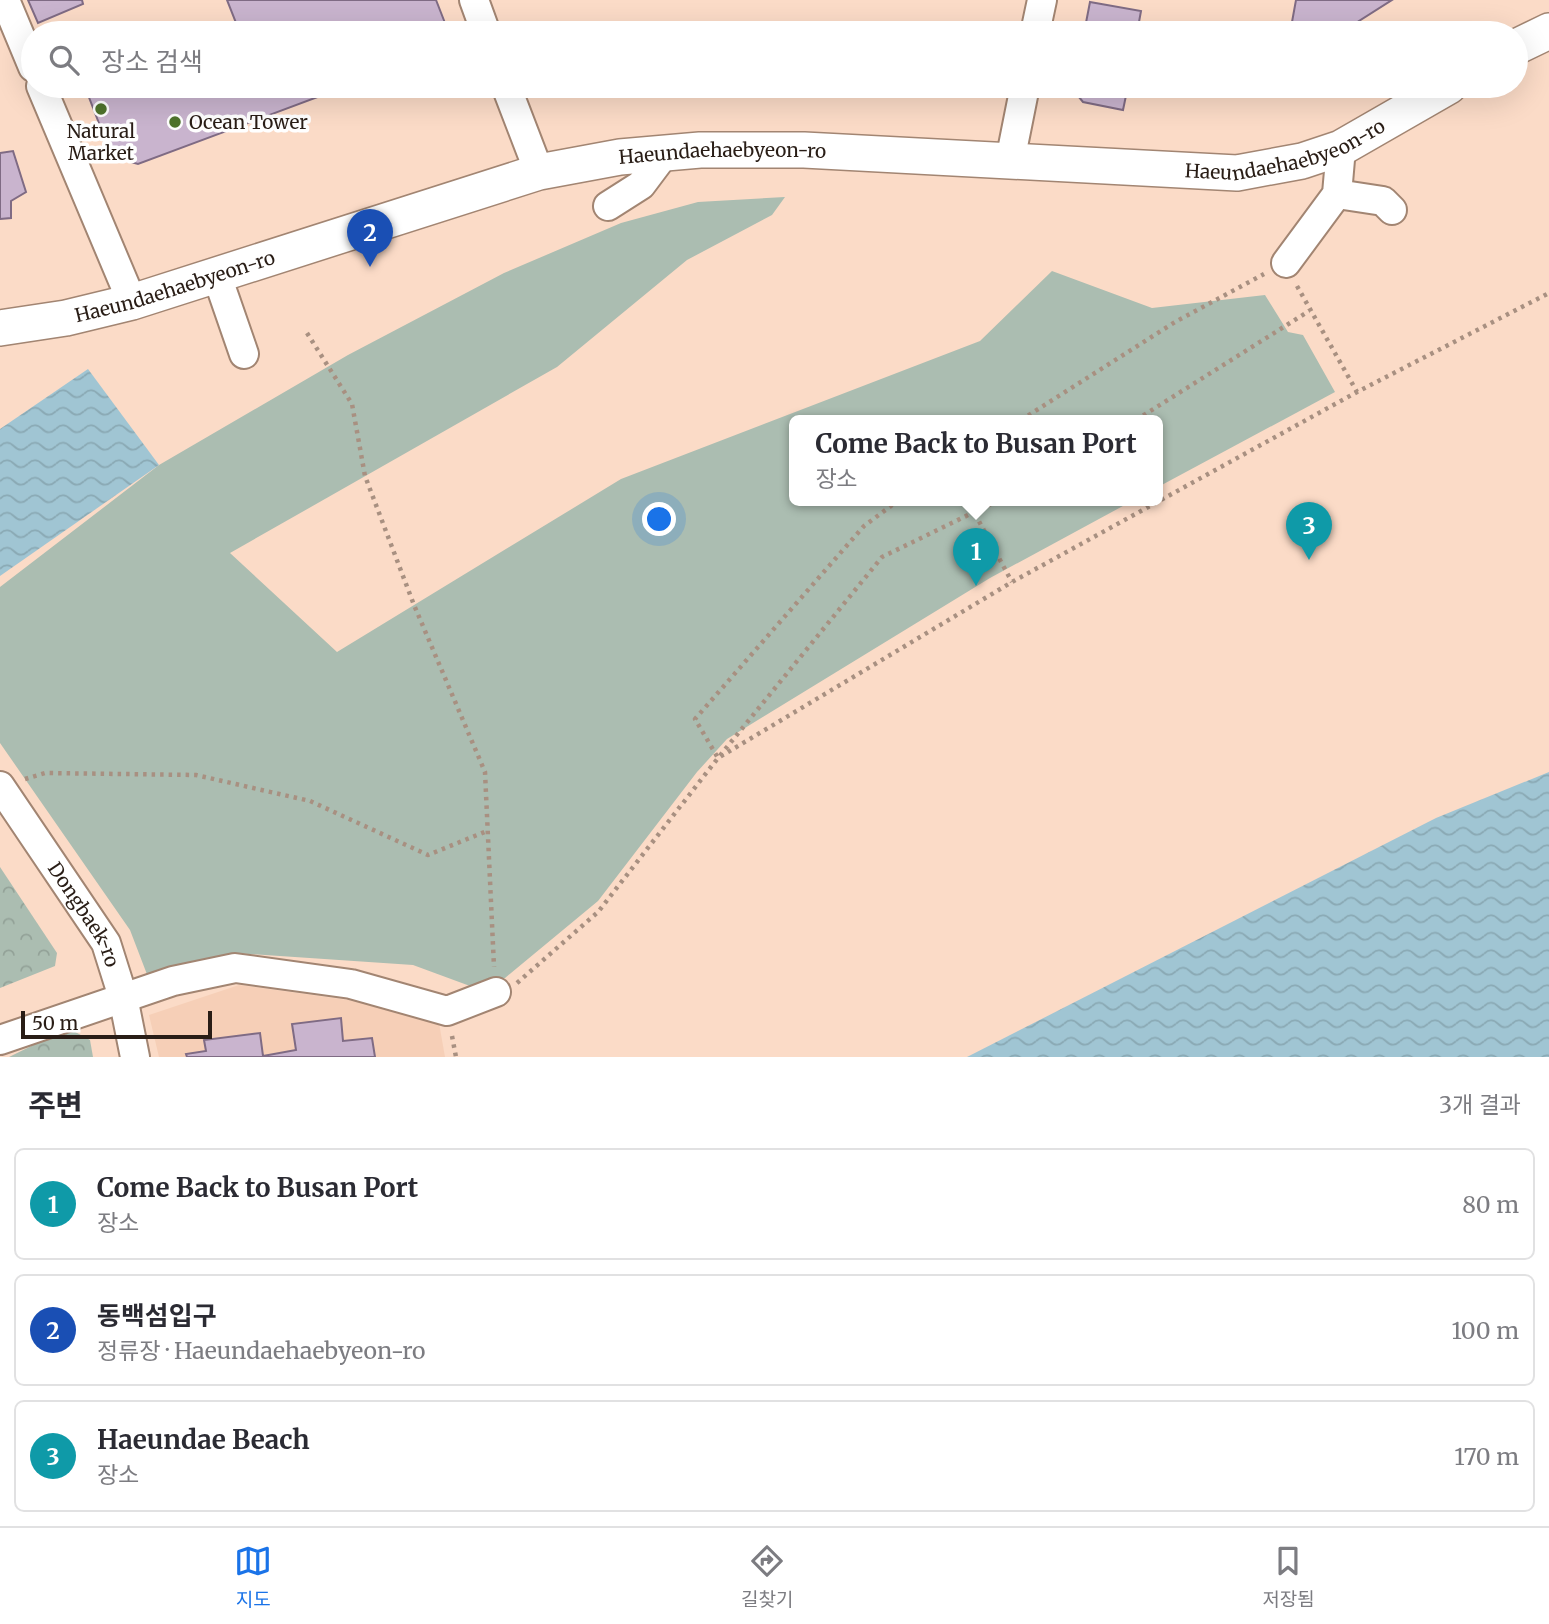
<!DOCTYPE html>
<html lang="ko">
<head>
<meta charset="utf-8">
<style>
  body { margin:0; font-family:Merriweather,"Noto Sans KR",serif; background:#f7f7f7; color:#2b2b33 }
  .scale { position:absolute; left:21px; bottom:18px; width:191px; box-sizing:border-box; padding-left:7px; border:4px solid #291d16; border-top:0; font-size:19px; line-height:24px; white-space:nowrap; color:#291d16; -webkit-text-stroke:5px #fff; paint-order:stroke }
  .you { position:absolute; left:660px; top:520px; width:24px; height:24px; margin:-18px; border:5px solid #fff; border-radius:50%; background:#1a73e8; box-shadow:0 0 0 10px #1a73e833 }
  .badge { display:grid; place-items:center; width:46px; height:46px; border-radius:50%; background:#1a73e8; color:#fff; font-size:23px; font-weight:700 }
  .pin { position:absolute; translate:-50% -58px; filter:drop-shadow(0 2px 4px #0008) }
  .pin::after { content:''; position:absolute; top:37px; width:24px; height:21px; background:inherit; clip-path:polygon(0 0,100% 0,50% 100%) }
  .popup { position:absolute; left:789px; top:415px; width:374px; height:91px; box-sizing:border-box; display:grid; place-content:center; border-radius:10px; background:#fff; filter:drop-shadow(0 2px 5px #0005); font-size:23px; white-space:nowrap; color:#7c7c81 }
  .popup b { font-size:26px; color:#2b2b33 }
  .popup::after { content:''; position:absolute; left:50%; top:100%; margin-left:-14px; border:14px solid transparent; border-top-color:#fff }
  .list { margin:0; padding:0; list-style:none }
  h2 { display:flex; justify-content:space-between; align-items:center; height:91px; margin:0; padding:0 28px; font-size:30px }
  h2 small { font-size:23px; font-weight:400; color:#7c7c81 }
  .list li { display:grid; grid-template-columns:46px 1fr auto; gap:21px; align-items:center; box-sizing:border-box; height:112px; margin:0 14px 14px; padding:0 14px; border:2px solid #e1e1e2; border-radius:10px }
  .list b { display:block; font-size:26px; white-space:nowrap }
  .list p { margin:0; font-size:23px; white-space:nowrap; color:#7c7c81 }
  .list em { font-size:23px; font-style:normal; color:#7c7c81 }
  .icon { flex:none; width:38px; height:38px; fill:none; stroke:currentColor; stroke-width:2; stroke-linecap:round; stroke-linejoin:round }
  .map { position:relative; flex:none; width:1549px; height:1057px; overflow:hidden }
  .search { position:absolute; background:#fff; box-shadow:0 7px 28px #0002; left:21px; right:21px; top:21px; height:77px; display:flex; align-items:center; gap:18px; box-sizing:border-box; padding:0 24px; border-radius:38px; color:#7c7c81; font-size:26px }
  .sheet { height:469px; background:#fff }
  nav { display:flex; justify-content:space-around; align-items:center; box-sizing:border-box; height:98px; border-top:2px solid #e1e1e2; background:#fff; font-size:19px; color:#7c7c81 }
  nav a { display:grid; justify-items:center; gap:4px }
  nav .on { color:#1a73e8 }
  .map>svg:first-child { display:block }
  .built { fill:#f6cfb7 }
  .green { fill:#abbdb1 }
  .forest { fill:url(#forest-crowns) }
  .water { fill:url(#water-waves) }
  .building { fill:#c9b4ce; stroke:#7f6b84; stroke-width:2 }
  .lines { fill:none; stroke-linecap:round; stroke-linejoin:round }
  .minor-casing { stroke:#a28572; stroke-width:32 }
  .major-casing { stroke:#a28572; stroke-width:38 }
  .path { stroke:#a89081; stroke-width:4.5; stroke-dasharray:3.5 5; stroke-linecap:butt }
  .minor { stroke:#fff; stroke-width:28 }
  .major { stroke:#fff; stroke-width:35 }
  .poi-dot { fill:#4f732c; stroke:#fff; stroke-width:2.5 }
  .labels { text-anchor:middle; dominant-baseline:central; stroke-width:7; stroke-linejoin:round; paint-order:stroke }
  .poi-label { font-size:19px; fill:#291d16; stroke:#fff; text-anchor:start }
  .street-label { font-size:19px; fill:#291d16; stroke:#fff }
</style>
</head>
<body>
<div class="map">
<svg width="1549" height="1057" viewBox="0 0 1549 1057">
  <defs>
    <pattern id="forest-crowns" width="20" height="18" patternUnits="userSpaceOnUse" patternTransform="scale(1.75)"><rect width="20" height="18" fill="#abbdb1"/><path d="M2 6a3 3 0 1 1 6 0M12 15a3 3 0 1 1 6 0" fill="none" stroke="#93a298"/></pattern>
    <pattern id="water-waves" width="16" height="10" patternUnits="userSpaceOnUse" patternTransform="scale(1.75)"><rect width="16" height="10" fill="#a0c5d3"/><path d="M0 5q4-4 8 0t8 0" fill="none" stroke="#8aa9b4"/></pattern>
  </defs>
  <rect width="100%" height="100%" fill="#fbdbc7"/>
  <polygon class="built" points="239,985 355,1001 439,1023 445,1057 159,1057 149,1015"/>
  <polygon class="green" points="785,197 772,215 687,260 557,367 230,553 337,652 621,479 980,341 1052,271 1152,308 1265,295 1288,332 1303,335 1335,392 1158,487 1158,420 794,420 794,500 1134,500 990,578 727,739 697,772 598,901 505,978 470,986 413,965 234,953 148,977 130,930 0,743 0,587 159,465 348,355 504,273 621,223 698,202"/>
  <g class="forest">
    <polygon points="0,867 57,953 55,966 0,988"/>
    <polygon points="68,1028 90,1040 93,1057 9,1057"/>
  </g>
  <g class="water">
    <polygon points="88,369 159,465 0,576 0,429"/>
    <polygon points="1549,772 1549,1057 967,1057 1436,818"/>
  </g>
  <g class="building">
    <polygon points="28,0 82,0 83,4 38,23"/>
    <polygon points="227,0 436,0 445,23 443,33 223,33 238,28"/>
    <polygon points="1296,0 1392,0 1340,33 1290,33"/>
    <polygon points="1090,2 1141,11 1137,33 1084,33"/>
    <polygon points="347,86 138,164 112,157 85,87"/>
    <polygon points="1075,86 1128,86 1123,110 1083,102 1074,91"/>
    <polygon points="13,151 26,192 11,201 11,218 0,219 0,153"/>
    <polygon points="341,1018 343,1041 372,1038 375,1057 187,1057 186,1054 206,1051 204,1040 260,1033 263,1056 296,1050 292,1024"/>
  </g>
  <g class="lines">
    <defs>
      <g id="minor">
        <polyline points="5,0 33,67"/>
        <polyline points="474,0 486,33"/>
        <polyline points="1035,33 1042,0"/>
        <polyline points="41,86 132,302"/>
        <polyline points="506,86 539,172"/>
        <polyline points="1010,161 1025,86"/>
        <polyline points="1337,194 1383,201 1392,210"/>
        <polyline points="608,206 641,185 665,153"/>
        <polyline points="1286,263 1337,194 1341,148"/>
        <polyline points="217,276 244,354"/>
        <path id="s1" d="M0,786L106,943L123,997L135,1057"/>
        <polyline points="0,1040 173,981 235,968 351,984 447,1011 496,992"/>
      </g>
      <g id="major">
        <polyline points="1516,47 1549,31"/>
        <path id="s2" d="M0,328L66,318L132,302L539,172L620,157L700,150H804L1237,173L1302,161L1341,148L1449,86"/>
      </g>
    </defs>
    <use href="#minor" class="minor-casing"/>
    <use href="#major" class="major-casing"/>
    <g class="path">
      <polyline points="1297,286 1357,392"/>
      <polyline points="307,333 352,404 365,476 414,605 485,772 494,967"/>
      <polyline points="1021,420 1175,322 1264,274"/>
      <polyline points="1136,420 1309,311"/>
      <polyline points="899,500 864,526 695,719 718,758 882,557 999,500"/>
      <polyline points="975,514 1012,582"/>
      <polyline points="25,779 45,773 196,775 310,801 428,855 487,831"/>
      <polyline points="517,983 598,912 718,758 1012,582 1357,392 1549,293"/>
      <polyline points="452,1036 456,1057"/>
    </g>
    <use href="#minor" class="minor"/>
    <use href="#major" class="major"/>
  </g>
  <g class="poi-dot">
    <circle cx="101" cy="109" r="7"/>
    <circle cx="175" cy="122" r="7"/>
  </g>
  <g class="labels">
    <g class="poi-label">
      <text x="189" y="122">Ocean Tower</text>
      <text x="101" y="131" text-anchor="middle">Natural<tspan x="101" dy="22">Market</tspan></text>
    </g>
    <g class="street-label">
      <text stroke="none"><textPath href="#s2" startOffset="1314">Haeundaehaebyeon-ro</textPath></text>
      <text stroke="none"><textPath href="#s2" startOffset="747">Haeundaehaebyeon-ro</textPath></text>
      <text stroke="none"><textPath href="#s2" startOffset="180">Haeundaehaebyeon-ro</textPath></text>
      <text stroke="none"><textPath href="#s1" startOffset="154">Dongbaek-ro</textPath></text>
    </g>
  </g>
</svg>
<div class="scale">50 m</div>
<div class="you"></div>
<div class="pin badge" style="left:976px;top:586px;background:#0f9aa8">1</div>
<div class="popup"><b>Come Back to Busan Port</b>장소</div>
<div class="pin badge" style="left:370px;top:267px;background:#1a4fb4">2</div>
<div class="pin badge" style="left:1309px;top:560px;background:#0f9aa8">3</div>
<div class="search"><svg class="icon" aria-label="search" viewBox="0 0 24 24"><circle cx="10" cy="10" r="6"/><path d="M15 15l6 6"/></svg>장소 검색</div>
</div>
<section class="sheet">
<h2>주변<small>3개 결과</small></h2>
<ul class="list">
<li><span class="badge" style="background:#0f9aa8">1</span><div><b>Come Back to Busan Port</b><p>장소</p></div><em>80 m</em></li>
<li><span class="badge" style="background:#1a4fb4">2</span><div><b>동백섬입구</b><p>정류장 · Haeundaehaebyeon-ro</p></div><em>100 m</em></li>
<li><span class="badge" style="background:#0f9aa8">3</span><div><b>Haeundae Beach</b><p>장소</p></div><em>170 m</em></li>
</ul>
</section>
<nav>
<a class="on"><svg class="icon" aria-label="map" viewBox="0 0 24 24"><path d="M3 6l6-2 6 2 6-2v14l-6 2-6-2-6 2zM9 4v14M15 6v14"/></svg>지도</a>
<a><svg class="icon" aria-label="directions" viewBox="0 0 24 24"><path d="M12 3l9 9-9 9-9-9zM9 14v-3h6M13 9l2 2-2 2"/></svg>길찾기</a>
<a><svg class="icon" aria-label="saved" viewBox="0 0 24 24"><path d="M7 4h10v16l-5-4-5 4z"/></svg>저장됨</a>
</nav>
</body>
</html>
